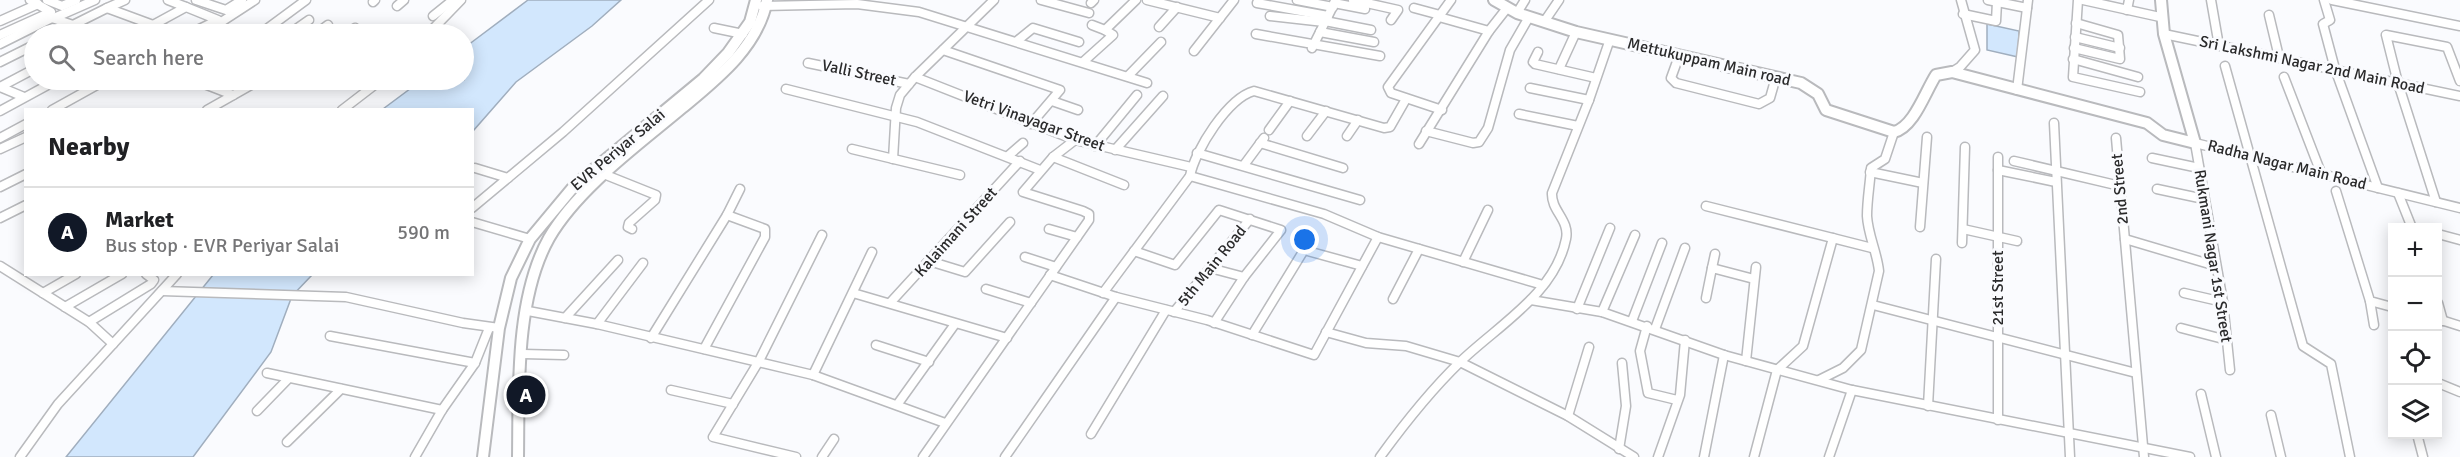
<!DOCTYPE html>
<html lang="en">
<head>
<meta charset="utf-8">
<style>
  body { margin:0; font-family:Signika,sans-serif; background:#f6f6f6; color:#202124 }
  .controls { position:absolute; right:18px; bottom:18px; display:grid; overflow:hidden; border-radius:0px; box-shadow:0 3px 15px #0003 }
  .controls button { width:54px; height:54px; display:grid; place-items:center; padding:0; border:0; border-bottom:2px solid #e0e0e0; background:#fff; color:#202124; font:30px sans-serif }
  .you { position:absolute; left:1305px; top:240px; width:21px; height:21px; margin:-15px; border:4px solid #fff; border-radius:50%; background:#1a73e8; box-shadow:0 0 0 9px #1a73e833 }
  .badge { display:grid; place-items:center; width:39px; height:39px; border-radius:50%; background:#111827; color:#fff; font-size:20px; font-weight:700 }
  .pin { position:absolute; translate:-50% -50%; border:3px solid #fff; box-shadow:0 2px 6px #0006 }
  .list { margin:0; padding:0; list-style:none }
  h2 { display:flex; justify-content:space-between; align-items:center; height:78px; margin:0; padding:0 24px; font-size:26px }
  h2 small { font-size:20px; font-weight:400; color:#757577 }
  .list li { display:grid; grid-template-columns:39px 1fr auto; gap:18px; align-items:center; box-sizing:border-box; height:90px; padding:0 24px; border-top:2px solid #e0e0e0 }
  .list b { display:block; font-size:22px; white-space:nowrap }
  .list p { margin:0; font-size:20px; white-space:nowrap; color:#757577 }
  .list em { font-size:20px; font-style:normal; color:#757577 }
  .icon { flex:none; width:33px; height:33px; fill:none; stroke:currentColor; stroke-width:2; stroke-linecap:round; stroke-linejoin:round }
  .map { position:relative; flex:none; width:2460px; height:457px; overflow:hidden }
  .search { position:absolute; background:#fff; box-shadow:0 3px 15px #0003; left:24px; top:24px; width:450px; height:66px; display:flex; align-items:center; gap:15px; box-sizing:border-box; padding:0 21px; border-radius:33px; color:#757577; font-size:22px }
  .panel { position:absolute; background:#fff; box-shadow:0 3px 15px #0003; left:24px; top:108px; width:450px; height:168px; border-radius:0px }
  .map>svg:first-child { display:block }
  .water { fill:#d2e7fd; stroke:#a0aebe; stroke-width:1.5 }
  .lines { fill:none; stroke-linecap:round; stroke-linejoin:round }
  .minor-casing { stroke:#b9babd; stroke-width:11 }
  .major-casing { stroke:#b9babd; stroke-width:14 }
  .minor { stroke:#fff; stroke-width:8 }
  .major { stroke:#fff; stroke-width:10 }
  .labels { text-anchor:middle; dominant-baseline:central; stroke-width:6; stroke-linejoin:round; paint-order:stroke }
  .street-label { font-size:16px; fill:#2a2a2b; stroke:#fafbfe }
</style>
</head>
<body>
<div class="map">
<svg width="2460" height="457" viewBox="0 0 2460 457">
  <rect width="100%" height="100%" fill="#fafbfe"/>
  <g class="water">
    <polygon points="528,0 621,0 592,26 516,82 473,131 472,110 383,109 422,80 464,80 464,48"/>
    <polygon points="1987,24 2019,31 2018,57 1987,50"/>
    <polygon points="213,275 312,275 292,296 271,352 193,457 66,457"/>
  </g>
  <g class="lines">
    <defs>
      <g id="minor">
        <polyline points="47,0 62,6 76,0"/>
        <polyline points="196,0 226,10 242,0"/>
        <polyline points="1041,0 1089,13"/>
        <polyline points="1147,0 1220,18"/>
        <polyline points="1297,0 1333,7"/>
        <polyline points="1353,0 1398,10 1391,20"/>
        <polyline points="1988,0 2027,8"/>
        <polyline points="2078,0 2073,77 2140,92"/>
        <polyline points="2083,0 2160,17"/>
        <polyline points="2211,0 2219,46"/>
        <polyline points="2324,0 2330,20 2323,24 2335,69 2378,188"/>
        <polyline points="2332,0 2460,26"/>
        <polyline points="373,2 375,0"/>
        <polyline points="1091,3 1094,0"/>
        <polyline points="1257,3 1328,16"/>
        <polyline points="1334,3 1365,9"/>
        <polyline points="397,6 404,0"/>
        <polyline points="762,6 857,4 919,12 1147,83"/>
        <polyline points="186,7 218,20 189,34"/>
        <polyline points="107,8 125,0"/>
        <polyline points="1414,8 1440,15"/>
        <polyline points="2127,10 2129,0"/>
        <polyline points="1517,13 1525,0"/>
        <polyline points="1963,14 1996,21 1997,2"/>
        <polyline points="2269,15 2279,57"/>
        <polyline points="433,16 453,0"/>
        <polyline points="1270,16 1324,22"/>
        <polyline points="1439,17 1489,31"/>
        <polyline points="54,18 95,0"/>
        <polyline points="0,21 38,4"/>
        <polyline points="1325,21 1371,30"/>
        <polyline points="1544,22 1559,0"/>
        <polyline points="153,25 186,7 168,0"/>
        <polyline points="153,25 182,34"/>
        <polyline points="1092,25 1105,30"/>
        <polyline points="1159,27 1177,7"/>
        <polyline points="67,28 83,34"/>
        <polyline points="714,28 743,34"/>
        <polyline points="1320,32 1374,42"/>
        <polyline points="55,34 107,8 153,25 137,34"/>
        <polyline points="213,34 208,34 209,30 255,0"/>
        <polyline points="260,34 306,0"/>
        <polyline points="289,34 309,20"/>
        <polyline points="316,34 328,25"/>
        <polyline points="346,34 355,28"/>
        <polyline points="376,34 380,31"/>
        <polyline points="428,34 461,0"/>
        <polyline points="1256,34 1380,56"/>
        <polyline points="2164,34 2460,96"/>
        <polyline points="0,35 51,12 30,0"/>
        <polyline points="2075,37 2120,48"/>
        <polyline points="1017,41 1033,28 1079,42"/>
        <polyline points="0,44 52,18 73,25"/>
        <polyline points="1312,48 1336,0"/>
        <polyline points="2074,48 2120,59 2118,35 2076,23"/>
        <polyline points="943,50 1060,90 1031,124"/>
        <polyline points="1194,51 1234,0"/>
        <polyline points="1538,52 1533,62 1535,64 1596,78"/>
        <polyline points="1679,56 1671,78 1676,83 1759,104 1770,98 1776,77"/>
        <polyline points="2073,59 2138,77"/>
        <polyline points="0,62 34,45"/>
        <polyline points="1083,62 1113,35 1105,30 1136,0"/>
        <polyline points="808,63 909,84"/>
        <polyline points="2225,66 2303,346 2331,364 2350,457"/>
        <polyline points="1559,69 1576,32"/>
        <polyline points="1952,72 1960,67 1975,50 1961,0"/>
        <polyline points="1128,76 1161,42"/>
        <polyline points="915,77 1075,140 1191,167"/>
        <polyline points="2284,77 2321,173"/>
        <polyline points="194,80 233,95"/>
        <polyline points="0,87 34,69"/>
        <polyline points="0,87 24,97"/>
        <polyline points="1530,88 1589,100"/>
        <polyline points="786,89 917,122 1040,170"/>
        <polyline points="2017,90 2028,0"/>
        <polyline points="1052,101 1078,110"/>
        <polyline points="52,110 106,80"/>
        <polyline points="207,110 260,80"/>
        <polyline points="342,110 381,80"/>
        <polyline points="1442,110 1391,93 1388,87 1451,0"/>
        <polyline points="0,111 57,80"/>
        <polyline points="1519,114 1578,126"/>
        <polyline points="2054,123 2070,457"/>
        <polyline points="1269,130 1290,101"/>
        <polyline points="1426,131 1473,143 1479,142 1488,128 1510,50 1529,17"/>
        <polyline points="1307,136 1326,111"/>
        <polyline points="1347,136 1358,120"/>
        <polyline points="0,138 26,124"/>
        <polyline points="2116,138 2144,457"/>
        <polyline points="1260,143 1343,168"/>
        <polyline points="1419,144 1489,31 1507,8"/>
        <polyline points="1095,146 1137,95"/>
        <polyline points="0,149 26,137"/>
        <polyline points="852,149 960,175"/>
        <polyline points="1115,150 1163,96"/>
        <polyline points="1197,153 1360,200"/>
        <polyline points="1008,156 1023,143"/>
        <polyline points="1053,157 1124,185"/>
        <polyline points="1998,157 1998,420"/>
        <polyline points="2152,158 2199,168"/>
        <polyline points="893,159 896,108 900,95 915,77 994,0"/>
        <polyline points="2014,161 2120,186"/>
        <polyline points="1244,165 1264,138"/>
        <polyline points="475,168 508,178"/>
        <polyline points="1998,170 2056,182"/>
        <polyline points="1870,172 1923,183"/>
        <polyline points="606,175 656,195 655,200 629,223 628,227 632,229"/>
        <polyline points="1190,176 1324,214 1378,237 1543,285"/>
        <polyline points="0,187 26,174"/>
        <polyline points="2157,189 2204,199"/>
        <polyline points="2336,191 2370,301 2392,307"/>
        <polyline points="2398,193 2412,228"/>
        <polyline points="2436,202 2398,83 2386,35 2447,47 2460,81"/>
        <polyline points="1706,206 1872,248"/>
        <polyline points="472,208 563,132 709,0"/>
        <polyline points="0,218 26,205"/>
        <polyline points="472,222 530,239"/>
        <polyline points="1920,227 1927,137"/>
        <polyline points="1049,229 1077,237"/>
        <polyline points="1963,229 2017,241"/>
        <polyline points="2438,234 2460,240"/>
        <polyline points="2125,239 2216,266"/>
        <polyline points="1962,243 1965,147"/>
        <polyline points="1134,251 1175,265 1219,210 1281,230 1244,277 1214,323"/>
        <polyline points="1025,257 1056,267"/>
        <polyline points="929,261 965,272 1010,222"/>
        <polyline points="1463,262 1488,210"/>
        <polyline points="0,266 89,322 113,344"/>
        <polyline points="1210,268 1244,277"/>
        <polyline points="1712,268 1715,254"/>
        <polyline points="1050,275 1116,297 1207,320 1314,355 1378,237"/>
        <polyline points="986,289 1031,303"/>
        <polyline points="162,291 346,297 463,323 499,328"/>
        <polyline points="43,293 76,274"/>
        <polyline points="853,293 1007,338"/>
        <path d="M1103,293L1190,176C1195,150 1228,98 1254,91L1384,128L1390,127L1406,99"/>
        <polyline points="2184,293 2223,302"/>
        <polyline points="1706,298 1712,268 1754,279"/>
        <polyline points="1393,299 1419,249"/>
        <polyline points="1531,300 1602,312 1724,355 1852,390 2190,457"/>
        <polyline points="2370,301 2374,325"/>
        <polyline points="890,303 1020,161"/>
        <polyline points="2438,303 2443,321"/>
        <polyline points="1873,305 2136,373"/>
        <polyline points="65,307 122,274"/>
        <polyline points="1577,309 1610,228"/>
        <polyline points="528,311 597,324 813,375 945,423"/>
        <polyline points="1174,312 1250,219"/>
        <polyline points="1602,312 1635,235"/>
        <polyline points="565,318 618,260"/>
        <polyline points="2438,319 2460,326"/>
        <polyline points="1632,321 1662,243"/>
        <polyline points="89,322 151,284 154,280 146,274"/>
        <polyline points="597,324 643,263"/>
        <polyline points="1647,326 1640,351 1648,393 1677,400"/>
        <polyline points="2181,328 2227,340"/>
        <polyline points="1655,329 1685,248"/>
        <polyline points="1326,332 1366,343 1406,346 1460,362 1568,416 1634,457"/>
        <polyline points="1252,335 1304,250 1362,266"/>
        <polyline points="330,336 475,363"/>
        <polyline points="651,338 727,215 740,189"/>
        <polyline points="876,345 929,362"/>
        <polyline points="704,349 765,237 765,229 727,215"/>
        <polyline points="523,354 564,355"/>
        <polyline points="1746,361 1756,267"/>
        <polyline points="2230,370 2223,302 2195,143 2460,208"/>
        <polyline points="267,373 442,410"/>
        <polyline points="813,375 872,252"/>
        <path d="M1819,380L1843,368L1861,350L1879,271C1877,252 1868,235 1867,216C1867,200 1870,184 1871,168L1885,159L1894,132"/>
        <polyline points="2438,383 2460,392"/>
        <polyline points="671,390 733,404"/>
        <polyline points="2201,394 2216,457"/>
        <polyline points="897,405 955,324"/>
        <polyline points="1928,406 1936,259"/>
        <polyline points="257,411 289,378"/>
        <polyline points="2271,415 2281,457"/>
        <polyline points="1568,416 1589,347"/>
        <polyline points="1091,434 1166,310"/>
        <polyline points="2417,434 2423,457"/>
        <polyline points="287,442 341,389"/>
        <polyline points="1619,449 1626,406 1622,363"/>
        <polyline points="20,457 58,404 177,274"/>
        <polyline points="415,457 442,410 475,363 489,328"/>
        <polyline points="796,457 713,437 759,361 822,235"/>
        <polyline points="822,457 834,439"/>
        <polyline points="923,457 1089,220 1089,214 1083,211 1023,192 1053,157 1075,140"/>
        <polyline points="1005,457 1116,297"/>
        <path d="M1380,457C1404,424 1430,391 1460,362C1497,326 1555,294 1566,239C1570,220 1551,211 1552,193L1589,100L1610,39"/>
        <polyline points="1658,457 1680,395 1685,340"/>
        <polyline points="1704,457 1724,355"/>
        <polyline points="1754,457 1777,370 1803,346 1833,238"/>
        <polyline points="1829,457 1852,390"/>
      </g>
      <g id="major">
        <path d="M1494,0L1517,13L1576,32L1801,83L1818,94L1826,110L1894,132C1914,127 1925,92 1936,75L1952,72L2147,123L2163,135L2195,143L2164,34L2161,0"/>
        <polyline points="483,457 499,328 511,278 530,239 575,185 703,79 728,53 750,22 756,0"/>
        <path d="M518,457C519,389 515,299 549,238C578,188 638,145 682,108C717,79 758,47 767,0"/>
      </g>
    </defs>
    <use href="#minor" class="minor-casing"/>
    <use href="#major" class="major-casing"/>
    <use href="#minor" class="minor"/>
    <use href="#major" class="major"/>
  </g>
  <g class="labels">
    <g class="street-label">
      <text transform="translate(1709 62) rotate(13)">Mettukuppam Main road</text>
      <text transform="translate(2312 65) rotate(12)">Sri Lakshmi Nagar 2nd Main Road</text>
      <text transform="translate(859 73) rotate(12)">Valli Street</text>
      <text transform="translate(1034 121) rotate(20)">Vetri Vinayagar Street</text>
      <text transform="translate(618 150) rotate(-40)">EVR Periyar Salai</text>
      <text transform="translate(2287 165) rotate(14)">Radha Nagar Main Road</text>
      <text transform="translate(2120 189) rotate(-95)">2nd Street</text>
      <text transform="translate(956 232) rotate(-48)">Kalaimani Street</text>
      <text transform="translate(2213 256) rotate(81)">Rukmani Nagar 1st Street</text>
      <text transform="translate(1212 266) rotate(-51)">5th Main Road</text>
      <text transform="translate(1998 288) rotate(-90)">21st Street</text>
    </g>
  </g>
</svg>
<div class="controls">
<button>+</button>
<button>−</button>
<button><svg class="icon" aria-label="locate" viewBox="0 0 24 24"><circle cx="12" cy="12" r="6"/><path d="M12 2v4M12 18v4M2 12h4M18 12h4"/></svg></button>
<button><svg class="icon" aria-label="layers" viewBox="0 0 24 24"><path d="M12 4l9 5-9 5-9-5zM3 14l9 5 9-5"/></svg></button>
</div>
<div class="you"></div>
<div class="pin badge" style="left:526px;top:395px">A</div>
<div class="search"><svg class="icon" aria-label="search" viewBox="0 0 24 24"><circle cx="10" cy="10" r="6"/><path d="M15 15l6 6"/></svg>Search here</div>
<section class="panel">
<h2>Nearby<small></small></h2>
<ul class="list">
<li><span class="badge">A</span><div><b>Market</b><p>Bus stop · EVR Periyar Salai</p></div><em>590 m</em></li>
</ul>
</section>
</div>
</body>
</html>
